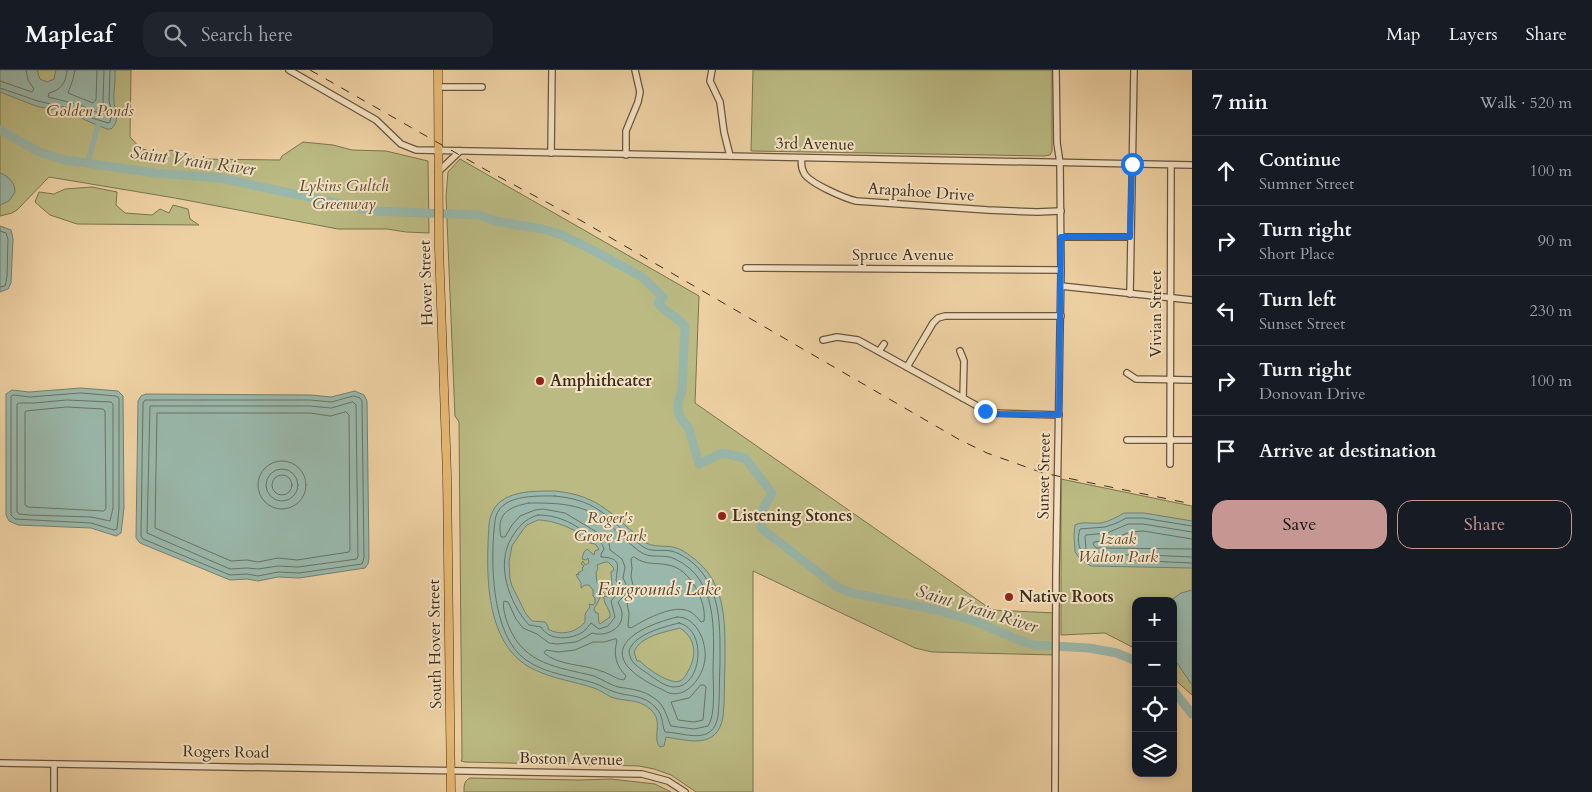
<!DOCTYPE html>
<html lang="en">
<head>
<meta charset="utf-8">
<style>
  body { margin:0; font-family:Cardo,serif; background:#20242c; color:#f1f3f6 }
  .controls { position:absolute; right:15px; bottom:15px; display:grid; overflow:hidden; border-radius:10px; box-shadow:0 2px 8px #0003 }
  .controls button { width:45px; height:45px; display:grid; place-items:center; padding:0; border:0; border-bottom:1px solid #363941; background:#171b24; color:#f1f3f6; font:25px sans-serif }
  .stop { position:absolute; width:15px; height:15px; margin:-11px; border:4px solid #1a73e8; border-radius:50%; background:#fff }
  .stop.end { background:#1a73e8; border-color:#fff; box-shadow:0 1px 5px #0008 }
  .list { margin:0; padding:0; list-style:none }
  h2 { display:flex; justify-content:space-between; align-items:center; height:65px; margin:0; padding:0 20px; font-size:21px }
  h2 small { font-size:16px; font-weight:400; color:#9ea1a6 }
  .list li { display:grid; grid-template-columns:32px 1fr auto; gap:15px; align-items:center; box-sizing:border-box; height:70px; padding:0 20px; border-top:1px solid #363941 }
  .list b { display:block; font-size:19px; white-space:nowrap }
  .list p { margin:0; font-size:16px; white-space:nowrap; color:#9ea1a6 }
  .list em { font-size:16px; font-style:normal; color:#9ea1a6 }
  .actions { display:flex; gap:10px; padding:15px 20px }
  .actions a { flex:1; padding:11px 0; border:1px solid #c59692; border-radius:15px; text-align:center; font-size:18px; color:#c59692 }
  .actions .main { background:#c59692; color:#111 }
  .icon { flex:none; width:28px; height:28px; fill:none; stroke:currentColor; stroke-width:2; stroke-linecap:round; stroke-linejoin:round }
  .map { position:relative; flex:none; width:1192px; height:722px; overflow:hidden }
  header { display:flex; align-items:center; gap:30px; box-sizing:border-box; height:70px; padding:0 25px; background:#171b24; border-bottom:1px solid #363941 }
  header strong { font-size:24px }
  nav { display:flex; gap:28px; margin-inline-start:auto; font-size:18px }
  .search { width:350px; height:45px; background:#20242c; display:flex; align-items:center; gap:12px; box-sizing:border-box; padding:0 18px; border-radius:15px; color:#9ea1a6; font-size:19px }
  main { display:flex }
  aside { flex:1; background:#171b24 }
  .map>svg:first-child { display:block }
  .green { fill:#bbba83; stroke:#7b7450 }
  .water { fill:#99b7aa; stroke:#738071; fill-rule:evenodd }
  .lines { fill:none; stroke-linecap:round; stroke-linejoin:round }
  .shore { stroke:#6a7263; stroke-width:1 }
  .canal { stroke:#99b7aa; stroke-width:5.5 }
  .river { stroke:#99b7aa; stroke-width:9 }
  .minor-casing { stroke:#68563e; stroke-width:8 }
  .major-casing { stroke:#3b2d1c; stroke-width:9 }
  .minor { stroke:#f4e1c3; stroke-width:5.5 }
  .major { stroke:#e7b872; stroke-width:8 }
  .rail { stroke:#3b2d1c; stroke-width:1; stroke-dasharray:9 9; stroke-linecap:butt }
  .route { stroke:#1a73e8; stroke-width:6 }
  .poi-dot { fill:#8f2418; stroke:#f4e1c3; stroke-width:2 }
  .labels { text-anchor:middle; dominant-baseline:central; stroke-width:4; stroke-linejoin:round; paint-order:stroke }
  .park-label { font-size:16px; font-style:italic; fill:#554931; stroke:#f4e1c3 }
  .street-label { font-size:16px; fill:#3b2d1c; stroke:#f4e1c3 }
  .poi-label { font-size:16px; font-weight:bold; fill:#3b2d1c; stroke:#f4e1c3; text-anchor:start }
  .water-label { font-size:18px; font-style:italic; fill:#4e4938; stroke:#f4e1c3 }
</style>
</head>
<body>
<header>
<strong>Mapleaf</strong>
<div class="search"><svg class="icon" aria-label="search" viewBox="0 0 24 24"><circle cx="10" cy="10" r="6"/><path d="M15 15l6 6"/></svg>Search here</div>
<nav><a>Map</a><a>Layers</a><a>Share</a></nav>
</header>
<main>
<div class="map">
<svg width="1192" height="722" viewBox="0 0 1192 722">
  <rect width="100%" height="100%" fill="#eed1a3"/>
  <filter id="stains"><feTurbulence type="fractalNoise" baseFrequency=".004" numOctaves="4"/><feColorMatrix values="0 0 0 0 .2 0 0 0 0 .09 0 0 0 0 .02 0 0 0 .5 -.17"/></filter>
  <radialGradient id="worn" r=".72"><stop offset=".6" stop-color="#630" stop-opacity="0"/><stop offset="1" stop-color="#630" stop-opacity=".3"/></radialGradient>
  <g class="green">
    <polygon points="0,0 131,0 130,67 140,78 161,85 171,80 197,89 280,90 282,86 303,72 333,75 352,80 386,81 428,91 429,163 406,162 387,159 338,159 175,128 49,107 17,140 12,143 0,146"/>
    <polygon points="753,0 1052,0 1052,81 1050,85 1044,86 751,81"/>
    <polygon points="460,89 699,226 695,333 992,540 1056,543 1056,585 932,582 915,578 753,501 753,722 696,722 671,705 654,699 639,696 465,692 461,691 462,689 459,352 455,346 446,126 448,102"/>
    <polygon points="92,117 117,122 116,135 125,143 152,145 160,139 169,143 173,135 188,139 190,149 199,155 77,154 50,145 35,132 39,122 54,124 65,119"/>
    <polygon points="1061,409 1192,436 1192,625 1173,608 1173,531 1136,531 1136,579 1105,563 1061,565"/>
    <path d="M470,708L579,710L611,709L655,714L671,722H464C464,715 464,711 470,708Z"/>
  </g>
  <g class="water">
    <path d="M0,0H37L40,9L47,12L54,9L56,0H115C116,10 113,22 114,33C116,42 120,51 111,59H107L85,50L77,45L36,36L0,22Z"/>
    <path d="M0,103C9,106 15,113 15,122L9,131L0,135Z"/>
    <polygon points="0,156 11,160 13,169 11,213 8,219 0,222"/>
    <polygon points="81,318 118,321 123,326 124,438 121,463 116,466 91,458 18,455 9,451 6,445 6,324 12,320 29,322"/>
    <polygon points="355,321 364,325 367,331 369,488 368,494 365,498 299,508 278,507 258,511 247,509 230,510 140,473 136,468 138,331 141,326 146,324 311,325 331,327"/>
    <path d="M555,421C602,426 612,446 646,473C658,479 671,473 683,481C727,507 725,547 725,593C724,611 725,629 723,647C717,679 691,671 666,667L664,676L660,677C651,667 665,652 650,639C638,628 624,632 611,627C605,624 600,620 594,618C573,611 553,609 533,599C484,575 486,502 489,455C492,420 529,421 555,421ZM538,450C552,450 581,459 585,472L595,474L599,479L595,481L594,485L587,479L584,482L582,489L586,490L588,488L589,493L585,495L583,491L581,494L584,496L582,498L583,500L578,503L579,505L577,504L576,505L581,513V518L585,515H589L593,520V526L595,528V533L593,535L589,534L590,537C584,545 585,543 585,552C576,563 560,566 548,559V556L545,552L532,551L526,544L512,516L510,509L509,492L512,476L522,461L527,455ZM605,492H608L613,497L614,500L611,502L612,517L616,518L608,527L604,526V523L599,519L600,514L597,513L596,503L598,498L597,495ZM601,526L604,528C604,535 611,540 610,547L600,554L599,553L598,543H596L594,539ZM680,558C697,569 697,587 687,603C686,605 683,610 680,611C670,615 646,598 640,591H637L634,582C640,566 665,562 680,558Z"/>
    <path d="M1124,443H1144L1192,451V498L1091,496L1081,490L1075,482L1074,465L1075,455C1083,451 1092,454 1101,453C1110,451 1117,447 1124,443Z"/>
    <polygon points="1192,520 1192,615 1177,593 1173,591 1173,531 1170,531 1181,523"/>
  </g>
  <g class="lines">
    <g class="shore">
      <path d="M67,0C66,13 61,20 49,23L48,27L80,35L90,40L103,44L105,42L103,31L104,0"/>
      <polyline points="75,0 73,9 68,23 93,33 96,30 97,0"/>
      <polyline points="0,11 32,22 34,19 28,10 26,0"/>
      <polyline points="0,18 38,31 79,41 89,47 108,53 110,52 112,42 109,31 110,0"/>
      <polyline points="0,161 6,163 8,169 7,207 5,216 0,217"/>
      <polygon points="81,323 116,326 119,328 119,438 117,459 114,460 91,453 15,449 11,445 11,326 14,325 29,327"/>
      <polygon points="354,326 360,328 362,331 364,488 362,494 299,503 278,502 258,506 247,504 230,505 143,469 141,466 143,333 145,330 310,330 331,332"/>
      <polygon points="67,330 111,332 113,334 113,438 110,451 91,447 29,445 19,444 17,442 17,334 19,333 34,333"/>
      <polygon points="353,332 356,335 358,486 357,489 298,497 278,496 258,499 247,498 230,499 147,463 150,336 310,336 331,338"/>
      <polygon points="67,337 103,339 105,341 106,438 104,441 28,437 25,435 25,342 27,341"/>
      <polygon points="346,342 349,345 350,480 349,482 297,490 278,488 258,492 247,490 231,491 155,458 157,343 310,343 330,346"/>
      <circle cx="282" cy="415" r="24"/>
      <circle cx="282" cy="415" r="16"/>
      <circle cx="282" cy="415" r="10"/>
      <path d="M555,426C603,431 607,450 642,476C651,483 660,479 671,481C677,482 683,486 688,489C722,514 720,555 720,593C719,611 720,628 718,646C713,676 686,663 665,662C661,653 664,646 656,638C644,624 629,627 615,622C607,620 601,615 594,613C571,606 546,604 526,590C491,566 490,490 495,451C498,424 535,426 555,426Z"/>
      <path d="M529,433C556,433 582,433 605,451C617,460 626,472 639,481C650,490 663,483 675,489C718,509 714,560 713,600C713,614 716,645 708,656L694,659L671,656C666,646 665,635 654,628C643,620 631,619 618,617C610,615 602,609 594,606C558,597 525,595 509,557C506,549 502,538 504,531L508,532L516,549L523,558L537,564L549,573L557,574L576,572L586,567L592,563C604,567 623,560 622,544C622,540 620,536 618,532L624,526L627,520L626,514L623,508L625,497L622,489L610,480L609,473L605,467L565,443L543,439L535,440L520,446L512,455L505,467H501C496,444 508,437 529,433Z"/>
      <path d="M538,445C555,445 570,451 583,461C585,462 587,465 589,466C596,471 601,469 604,479L601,484V487C623,488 617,496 616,511L620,515L621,519L611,531L615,547L608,556L599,559L591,553C589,555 586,560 583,562C570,570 549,571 541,557L529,555C509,533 495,494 512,467C519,456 525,449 538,445Z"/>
      <path d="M1192,456L1143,448H1126L1117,453L1105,457L1080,459C1076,472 1079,486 1094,491H1148L1192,493"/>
      <polyline points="1192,462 1143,454 1128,454 1107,463 1086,465 1085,467 1086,479 1095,485 1148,485 1192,487"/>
      <polyline points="1192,469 1143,461 1130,462 1110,470 1094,472 1093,474 1096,478 1192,479"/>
      <path d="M634,487C647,496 654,492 668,495C690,498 707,532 704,551L701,552C697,547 692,541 685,540C670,536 644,550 631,558L628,557L629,543L627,534L633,527L634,519L631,507L632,498L631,489Z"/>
      <path d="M677,547C698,546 709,577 704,594C701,609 686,628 669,623C666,622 662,619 659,618C594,587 625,560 677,547Z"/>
      <path d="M679,553C708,559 702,618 674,617C665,617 654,608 647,603C638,597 630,593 629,581C634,564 664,557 679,553Z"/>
      <path d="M616,569L617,571C613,584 616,596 626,606L624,610C615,609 609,603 601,601C584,594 559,596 544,583L546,580L558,582L575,580L593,572H604Z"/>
      <polygon points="701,615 704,615 706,617 703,650 694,652 678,650 671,632 689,628"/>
    </g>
    <polyline class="canal" points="88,92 98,55"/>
    <g class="river">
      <path d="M0,60L39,82L65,90L155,103L220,108L374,141L478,145L496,151L542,159L559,164L585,176L642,207L663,227L658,233C666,243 677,247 685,256L682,320L678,333V341L681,348L689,359L699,394L722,383L745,388L772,423L762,441L761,458L837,517L852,523L937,540L977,552L1019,570L1034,575L1089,578L1117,583L1136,591"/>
      <polyline points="1173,620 1192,644"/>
    </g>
    <defs>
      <g id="minor">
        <polyline points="289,0 376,50 401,74 416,80 1192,95"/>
        <polyline points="712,0 710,11 720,32 724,62 730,86"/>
        <polyline points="438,17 482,17"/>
        <polyline points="551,83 552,0"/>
        <polyline points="626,85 626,61 638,32 640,22 635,0"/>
        <path d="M802,88C801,93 801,98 804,103C809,113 844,128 856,131L988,140L1037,142L1061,141"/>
        <polyline points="438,102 460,81"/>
        <polyline points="1061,167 1130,167"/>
        <polyline points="746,198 1061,200"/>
        <polyline points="1061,216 1192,230"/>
        <polyline points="1130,224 1134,0"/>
        <polyline points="823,270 837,267 858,270 990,343 1059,345"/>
        <polyline points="879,281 884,274"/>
        <polyline points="960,281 964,291 963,328"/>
        <polyline points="907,297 933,253 938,248 945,246 1061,246"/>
        <polyline points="1127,303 1136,309 1192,310"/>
        <polyline points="1127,370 1192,370"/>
        <polyline points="1170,394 1171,95"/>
        <polyline points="0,693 642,704 668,711 685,722"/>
        <polyline points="54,722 54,694"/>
        <polyline points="1055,722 1056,502 1061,200 1060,93 1057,73 1056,0"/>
      </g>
      <polyline id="major" points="438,0 439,177 447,405 451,722"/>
    </defs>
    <use href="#minor" class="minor-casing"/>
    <use href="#major" class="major-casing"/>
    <use href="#minor" class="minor"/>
    <use href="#major" class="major"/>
    <polyline class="rail" points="310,0 486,100 580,150 960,370 987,383 1043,403 1192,434"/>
  </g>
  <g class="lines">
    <polyline class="route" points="985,341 995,344 1059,345 1061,167 1130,167 1132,94"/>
  </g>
  <g class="poi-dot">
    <circle cx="540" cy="311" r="5"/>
    <circle cx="722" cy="446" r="5"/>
    <circle cx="1009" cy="527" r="5"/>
  </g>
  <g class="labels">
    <g class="park-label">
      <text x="90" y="41">Golden Ponds</text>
      <text x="344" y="116">Lykins Gultch<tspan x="344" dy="18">Greenway</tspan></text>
      <text x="610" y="448">Roger's<tspan x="610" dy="18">Grove Park</tspan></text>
      <text x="1118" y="469">Izaak<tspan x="1118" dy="18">Walton Park</tspan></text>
    </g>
    <g class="street-label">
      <text transform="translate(815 74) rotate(1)">3rd Avenue</text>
      <text transform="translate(921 122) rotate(4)">Arapahoe Drive</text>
      <text x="903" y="185">Spruce Avenue</text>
      <text transform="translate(426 213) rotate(-92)">Hover Street</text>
      <text transform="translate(1156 244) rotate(-90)">Vivian Street</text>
      <text transform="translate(1044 406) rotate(-89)">Sunset Street</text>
      <text transform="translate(435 574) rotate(-91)">South Hover Street</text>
      <text transform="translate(226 682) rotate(1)">Rogers Road</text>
      <text transform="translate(571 689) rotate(1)">Boston Avenue</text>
    </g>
    <g class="poi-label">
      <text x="550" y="311">Amphitheater</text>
      <text x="732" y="446">Listening Stones</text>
      <text x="1019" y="527">Native Roots</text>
    </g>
    <g class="water-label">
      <text transform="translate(193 91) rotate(8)">Saint Vrain River</text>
      <text x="659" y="519">Fairgrounds Lake</text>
      <text transform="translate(977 539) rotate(17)">Saint Vrain River</text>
    </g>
  </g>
  <rect width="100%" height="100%" filter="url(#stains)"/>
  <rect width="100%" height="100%" fill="url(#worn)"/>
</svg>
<div class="controls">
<button>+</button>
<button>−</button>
<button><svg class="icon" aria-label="locate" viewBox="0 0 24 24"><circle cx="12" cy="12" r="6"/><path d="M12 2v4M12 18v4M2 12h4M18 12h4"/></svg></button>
<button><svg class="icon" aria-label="layers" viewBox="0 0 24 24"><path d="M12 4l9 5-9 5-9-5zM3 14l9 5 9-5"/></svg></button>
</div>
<div class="stop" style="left:1132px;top:94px"></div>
<div class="stop end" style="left:985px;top:341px"></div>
</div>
<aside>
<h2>7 min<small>Walk · 520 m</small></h2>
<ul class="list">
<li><svg class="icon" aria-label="ahead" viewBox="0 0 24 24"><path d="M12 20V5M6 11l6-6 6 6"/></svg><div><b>Continue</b><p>Sumner Street</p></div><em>100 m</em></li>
<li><svg class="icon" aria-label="right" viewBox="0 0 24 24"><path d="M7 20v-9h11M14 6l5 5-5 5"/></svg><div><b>Turn right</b><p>Short Place</p></div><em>90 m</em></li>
<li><svg class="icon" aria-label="left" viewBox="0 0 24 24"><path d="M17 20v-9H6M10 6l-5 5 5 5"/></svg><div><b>Turn left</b><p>Sunset Street</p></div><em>230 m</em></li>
<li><svg class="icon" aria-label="right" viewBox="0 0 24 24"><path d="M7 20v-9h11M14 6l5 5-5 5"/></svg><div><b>Turn right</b><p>Donovan Drive</p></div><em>100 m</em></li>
<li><svg class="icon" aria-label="arrive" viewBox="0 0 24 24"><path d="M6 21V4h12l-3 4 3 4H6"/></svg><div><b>Arrive at destination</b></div></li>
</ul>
<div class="actions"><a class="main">Save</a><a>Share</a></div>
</aside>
</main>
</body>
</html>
